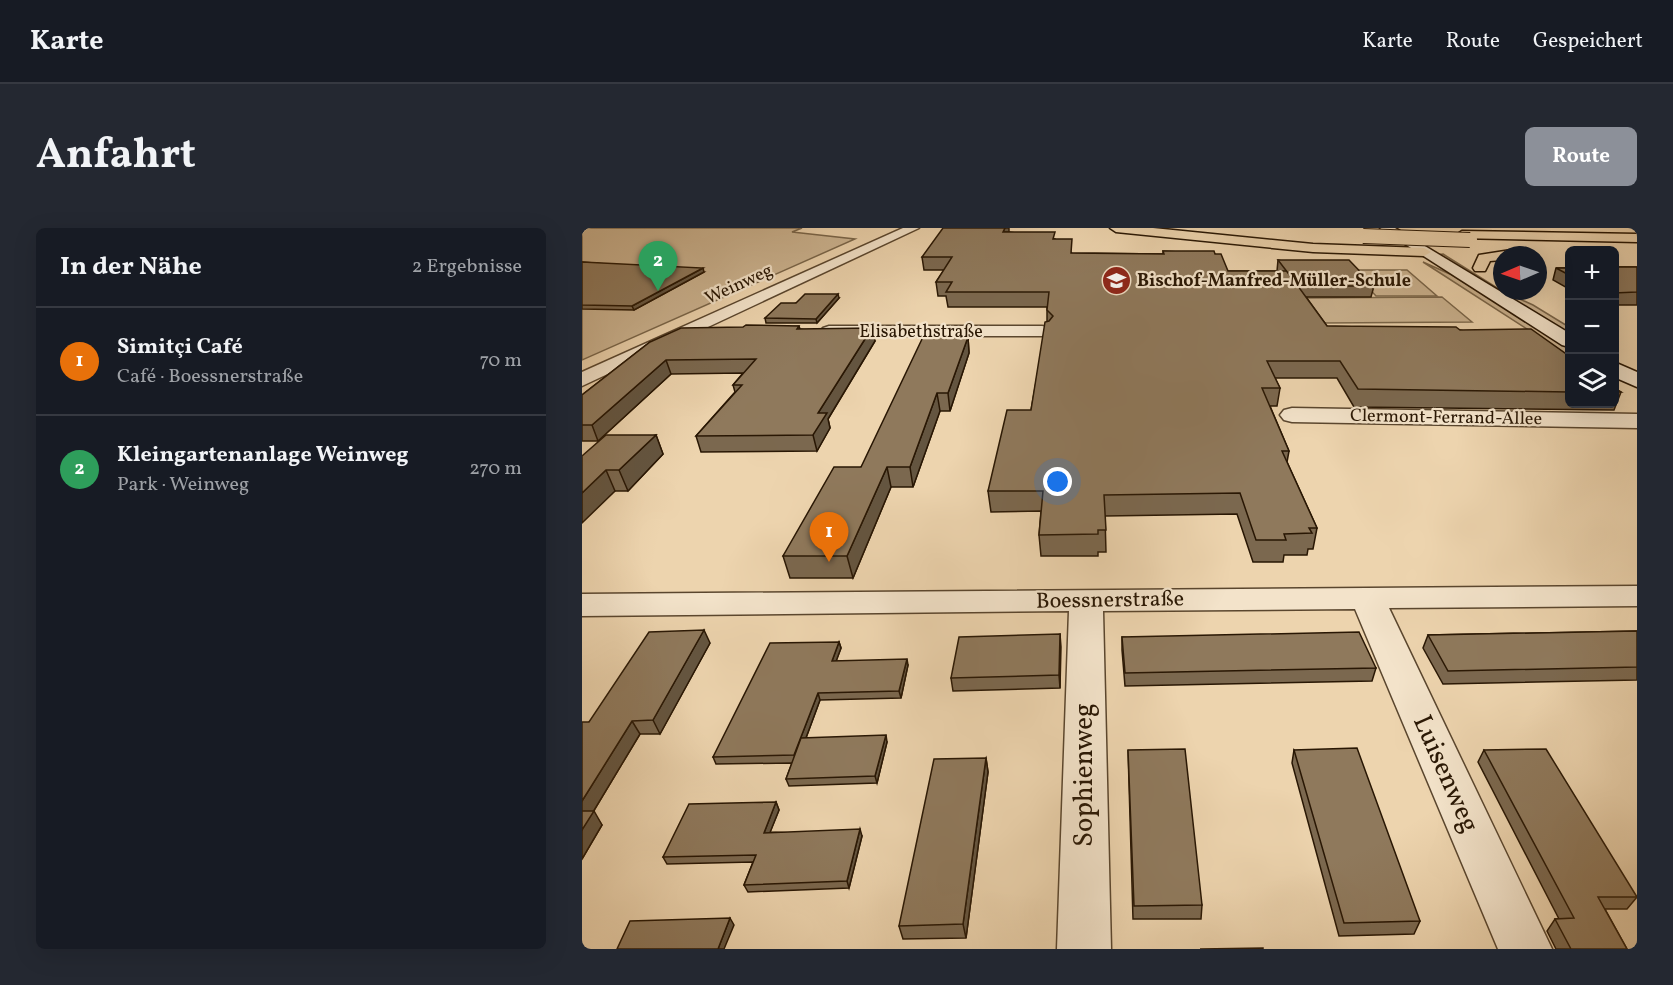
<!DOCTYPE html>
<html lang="de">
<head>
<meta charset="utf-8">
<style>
  body { margin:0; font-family:Vollkorn,serif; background:#242831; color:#f1f3f6 }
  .controls { position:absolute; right:18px; top:18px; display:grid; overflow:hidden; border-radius:9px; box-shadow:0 6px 24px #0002 }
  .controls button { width:54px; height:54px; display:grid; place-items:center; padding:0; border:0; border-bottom:2px solid #363941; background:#171b24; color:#f1f3f6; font:30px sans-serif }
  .compass { position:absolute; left:911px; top:18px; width:54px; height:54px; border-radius:50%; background:#171b24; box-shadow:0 6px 24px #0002; rotate:268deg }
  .you { position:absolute; left:476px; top:254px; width:21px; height:21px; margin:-15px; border:4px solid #fff; border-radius:50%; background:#1a73e8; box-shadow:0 0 0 9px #1a73e833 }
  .badge { display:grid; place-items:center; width:39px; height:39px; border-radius:50%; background:#8c9099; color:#fff; font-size:20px; font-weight:700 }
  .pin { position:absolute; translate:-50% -50px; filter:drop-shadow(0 2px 3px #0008) }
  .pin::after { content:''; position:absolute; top:32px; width:21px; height:18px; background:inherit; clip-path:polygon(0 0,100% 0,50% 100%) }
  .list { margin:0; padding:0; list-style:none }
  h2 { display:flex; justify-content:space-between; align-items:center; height:78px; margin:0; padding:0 24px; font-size:26px }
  h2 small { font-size:20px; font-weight:400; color:#9ea1a6 }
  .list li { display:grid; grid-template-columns:39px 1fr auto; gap:18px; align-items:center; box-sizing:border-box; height:108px; padding:0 24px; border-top:2px solid #363941 }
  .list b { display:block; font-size:22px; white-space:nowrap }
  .list p { margin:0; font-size:20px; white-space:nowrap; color:#9ea1a6 }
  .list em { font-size:20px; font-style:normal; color:#9ea1a6 }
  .icon { flex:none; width:33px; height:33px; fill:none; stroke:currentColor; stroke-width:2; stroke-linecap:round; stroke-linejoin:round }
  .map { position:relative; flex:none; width:1055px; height:721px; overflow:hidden; border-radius:9px }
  header { display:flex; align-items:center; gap:36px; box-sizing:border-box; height:84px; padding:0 30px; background:#171b24; border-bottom:2px solid #363941 }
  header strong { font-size:28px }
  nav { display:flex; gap:33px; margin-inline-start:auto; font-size:21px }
  .intro { display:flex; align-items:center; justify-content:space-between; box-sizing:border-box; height:144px; padding:0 36px }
  h1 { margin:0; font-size:42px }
  .button { padding:15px 27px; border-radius:9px; background:#8c9099; color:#fff; font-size:21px; font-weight:700 }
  main { display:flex; gap:36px; padding:0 36px }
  aside { flex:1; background:#171b24; border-radius:9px; box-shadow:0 6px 24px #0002 }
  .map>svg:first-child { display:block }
  .green { fill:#ccb491; stroke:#7a664a; stroke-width:1.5 }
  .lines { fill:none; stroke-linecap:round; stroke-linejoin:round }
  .street-casing { stroke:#5a462e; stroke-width:3 }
  .secondary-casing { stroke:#291704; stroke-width:3 }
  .highway-casing { stroke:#291704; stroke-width:3 }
  .street { fill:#f3e3ca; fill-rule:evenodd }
  .secondary { fill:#f3e3ca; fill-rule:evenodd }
  .highway { fill:#edd4ae; fill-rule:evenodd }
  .highway-bridge-casing { stroke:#291704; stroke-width:16; stroke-linecap:butt }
  .highway-bridge { stroke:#edd4ae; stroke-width:14 }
  .wall { fill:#7b684f; stroke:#291704; stroke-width:1.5 }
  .shaded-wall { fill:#645540; stroke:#291704; stroke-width:1.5 }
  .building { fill:#8f795c; stroke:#291704; stroke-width:1.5 }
  .labels { text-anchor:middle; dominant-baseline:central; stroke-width:4.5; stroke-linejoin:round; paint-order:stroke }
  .far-poi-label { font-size:18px; font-weight:bold; fill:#291704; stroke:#f3e3ca; text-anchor:start }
  .far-street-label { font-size:18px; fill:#291704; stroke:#f3e3ca }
  .street-label { font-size:22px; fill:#291704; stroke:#f3e3ca }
  .near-street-label { font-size:27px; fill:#291704; stroke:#f3e3ca }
</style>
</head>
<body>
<header>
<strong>Karte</strong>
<nav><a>Karte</a><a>Route</a><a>Gespeichert</a></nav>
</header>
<div class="intro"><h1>Anfahrt</h1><a class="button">Route</a></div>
<main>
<aside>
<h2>In der Nähe<small>2 Ergebnisse</small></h2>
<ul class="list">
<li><span class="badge" style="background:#e8710a">1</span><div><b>Simitçi Café</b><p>Café · Boessnerstraße</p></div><em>70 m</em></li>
<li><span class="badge" style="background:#2e9e5b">2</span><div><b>Kleingartenanlage Weinweg</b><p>Park · Weinweg</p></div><em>270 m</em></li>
</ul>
</aside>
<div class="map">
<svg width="1055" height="721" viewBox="0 0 1055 721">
  <rect width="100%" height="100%" fill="#edd4ae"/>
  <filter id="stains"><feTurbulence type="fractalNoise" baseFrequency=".00333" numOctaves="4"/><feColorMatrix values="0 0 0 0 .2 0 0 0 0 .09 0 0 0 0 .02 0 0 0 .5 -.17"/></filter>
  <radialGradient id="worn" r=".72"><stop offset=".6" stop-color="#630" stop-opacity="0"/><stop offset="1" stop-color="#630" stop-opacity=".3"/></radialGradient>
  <g class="green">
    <polygon points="0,0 220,0 210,4 273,11 0,132"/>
    <polygon points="861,26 920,63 951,77 987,99 987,109 852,27"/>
    <polygon points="841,34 870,47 987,120 987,128"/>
    <polygon points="770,42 825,42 855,68 794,68"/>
    <polygon points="860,69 890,94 740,95 722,70"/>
  </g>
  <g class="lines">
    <defs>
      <g id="street">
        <polygon points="321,0 337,0 0,158 0,144"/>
        <polygon points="247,98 460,98 466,99 469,103 466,107 460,108 241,108 238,104 241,100"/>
        <polygon points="710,180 1055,186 1055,200 710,194 702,192 698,187 702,182"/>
        <polygon points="1055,358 1055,378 807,380 970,721 916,721 773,381 521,383 529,721 475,721 487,383 0,388 0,366"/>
      </g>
      <g id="secondary">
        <polygon points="798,0 813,0 987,105 987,119 980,117"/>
        <polygon points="1032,134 1055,144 1055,159 1032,149"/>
      </g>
      <g id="highway">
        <polygon points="528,0 571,0 731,16 842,20 849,24 842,28 731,24 534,4"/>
        <polygon points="880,3 1055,6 1055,14 875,10 874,7"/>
        <polygon points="929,22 934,23 935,27 920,27 920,32 908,33 903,43 893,43 891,40 897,27"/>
      </g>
    </defs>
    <use href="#street" class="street-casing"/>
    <use href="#secondary" class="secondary-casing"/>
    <use href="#highway" class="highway-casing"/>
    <use href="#street" class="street"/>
    <use href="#secondary" class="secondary"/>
    <use href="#highway" class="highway"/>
    <defs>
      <polyline id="highway-bridge" points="781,8 888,12"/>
    </defs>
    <use href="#highway-bridge" class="highway-bridge-casing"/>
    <use href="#highway-bridge" class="highway-bridge"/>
  </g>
  <g class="wall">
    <polygon points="427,4 473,11 490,25 581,26 581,23 633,26 646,43 695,43 696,32 792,58 789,69 724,69 745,98 878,102 987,128 987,176 1032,176 1032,160 1039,164 1032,182 772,179 755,150 693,150 698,160 695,178 688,178 707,223 705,234 735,300 731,321 726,321 725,327 702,327 701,334 671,334 655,286 523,288 524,324 516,324 516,328 459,328 457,307 459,283 409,284 406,263 449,182 465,93 465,79 366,79 364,68 356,68 354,54 362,42 342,42 340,29"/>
    <polygon points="0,34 122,44 52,82 0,81"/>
    <rect x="1032" y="39" width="23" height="38"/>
    <polygon points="974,40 987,40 987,61 971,52"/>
    <polygon points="257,70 235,95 184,95 183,90 214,75"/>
    <polygon points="217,98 218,101 293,113 246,191 248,200 235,223 119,224 114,208 153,164 151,157 161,145 89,146 16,213 0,213 0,167 68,114"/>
    <polygon points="386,109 387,125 368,183 358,183 331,259 309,259 271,350 208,350 201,328 279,239"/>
    <polygon points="74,207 81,226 46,263 33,263 0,228"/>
    <polygon points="1055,403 1055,452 861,456 841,420 846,407"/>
    <polygon points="478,406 478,460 371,463 369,450"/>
    <polygon points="540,409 794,440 790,453 543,458 540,422"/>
    <polygon points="257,414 259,420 254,433 326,437 319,470 238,472 224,510 305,514 295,555 207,558 204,551 210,535 134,536 131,529"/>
    <polygon points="128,415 78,506 58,506 11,584 20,597 0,631 7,494"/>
    <polygon points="546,522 620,677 619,691 551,691"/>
    <polygon points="712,522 838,693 832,706 757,708 710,535"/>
    <polygon points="902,522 1055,669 1045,681 1023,681 1045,721 974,721 965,703 973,691 977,691 896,534"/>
    <polygon points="404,530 406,544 384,710 321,711 317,698"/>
    <polygon points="194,574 197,582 188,604 280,608 267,660 166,664 162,657 171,634 85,636 81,629"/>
  </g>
  <g class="shaded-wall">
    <polygon points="423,0 427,0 427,4 421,4"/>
    <polygon points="121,40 122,44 52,82 50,78"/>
    <polygon points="256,66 257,70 235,95 234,91"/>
    <polygon points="290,100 293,113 246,191 248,200 235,223 231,207 236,185"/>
    <polygon points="386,109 387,125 368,183 366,165"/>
    <polygon points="84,132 89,146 16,213 10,197"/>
    <polygon points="355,165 358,183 331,259 328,239"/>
    <polygon points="74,207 81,226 46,263 37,242"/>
    <polygon points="305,239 309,259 271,350 265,328"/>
    <polygon points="24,242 33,263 0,295 0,265"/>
    <polygon points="122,402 128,415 78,506 71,492"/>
    <polygon points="478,406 479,419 478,460 477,447"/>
    <polygon points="257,414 259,420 252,439 250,433"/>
    <polygon points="325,431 326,437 319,470 317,463"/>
    <polygon points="236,465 238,472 215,534 212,527"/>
    <polygon points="50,493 58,506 11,584 12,583 20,597 0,631 0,573"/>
    <polygon points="304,507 305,514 295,555 293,548"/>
    <polygon points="404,530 406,544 384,710 381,696"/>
    <polygon points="194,574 197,582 185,612 182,605"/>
    <polygon points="278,601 280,608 267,660 265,653"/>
    <polygon points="148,690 152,697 142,721 136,721"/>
  </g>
  <g class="building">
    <polygon points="361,0 423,0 421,4 473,4 471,11 490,11 489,25 582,26 581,23 632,23 633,26 639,26 646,43 705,43 745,98 874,99 878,102 949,101 987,128 987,164 776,161 758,133 685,133 698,160 680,160 707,223 700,223 735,300 727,300 730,305 702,306 704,312 674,312 658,265 522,267 524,302 516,302 516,306 457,307 461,263 406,263 425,182 449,182 463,94 467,93 471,88 465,82 467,64 364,64 370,54 354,54 370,29 340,29"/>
    <polygon points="696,32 767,32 792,58 716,58"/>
    <polygon points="0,34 121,40 50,78 0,77"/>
    <polygon points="1032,39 1055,39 1055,64 1032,65"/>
    <polygon points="974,40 987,40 987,47"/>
    <polygon points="223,66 256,66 234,91 183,90 199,75 214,75"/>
    <polygon points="164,97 217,98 215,101 290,100 236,185 245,185 231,207 114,208 160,157 151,157 174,131 84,132 10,197 0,197 0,167 68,114 99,100 161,99"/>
    <polygon points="341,109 386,109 366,165 355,165 328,239 305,239 265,328 201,328 252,239 279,239"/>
    <polygon points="1032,160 1039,164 1032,164"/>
    <polygon points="24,207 74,207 37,242 24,242 0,265 0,228"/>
    <polygon points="122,402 71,492 50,493 0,573 0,494 7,494 67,404"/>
    <polygon points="1055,403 1055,439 866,443 846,407"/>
    <polygon points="777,404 794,440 543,445 540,409"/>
    <polygon points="478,406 477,447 369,450 377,409"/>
    <polygon points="257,414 250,433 325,431 317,463 236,465 212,527 131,529 188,415"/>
    <polygon points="304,507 293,548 204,551 219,510"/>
    <polygon points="775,520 838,693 762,695 712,522"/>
    <polygon points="603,521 620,677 552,678 546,522"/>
    <polygon points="964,521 1055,669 1016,669 1045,721 989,721 973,691 992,690 902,522"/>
    <polygon points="404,530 381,696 317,698 352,531"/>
    <polygon points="194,574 182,605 278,601 265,653 162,657 174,627 81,629 107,576"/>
    <polygon points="0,583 12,583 0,602"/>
    <polygon points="148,690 136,721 35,721 48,693"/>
    <polygon points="681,720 681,721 618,721"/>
  </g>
  <defs>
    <symbol id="school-disc" viewBox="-11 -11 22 22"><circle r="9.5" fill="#8f2418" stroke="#f3e3ca"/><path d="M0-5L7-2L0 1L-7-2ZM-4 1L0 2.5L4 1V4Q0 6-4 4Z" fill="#fff"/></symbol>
  </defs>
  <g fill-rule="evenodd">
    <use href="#school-disc" x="518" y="36" width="33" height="33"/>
  </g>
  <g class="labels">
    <g class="far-poi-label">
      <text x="555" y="53">Bischof-Manfred-Müller-Schule</text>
    </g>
    <g class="far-street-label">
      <text transform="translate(157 57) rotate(-25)">Weinweg</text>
      <text x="339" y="104">Elisabethstraße</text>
      <text transform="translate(864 190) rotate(1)">Clermont-Ferrand-Allee</text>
    </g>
    <g class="street-label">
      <text transform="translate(528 373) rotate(-1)">Boessnerstraße</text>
    </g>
    <g class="near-street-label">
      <text transform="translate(863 546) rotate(66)">Luisenweg</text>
      <text transform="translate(503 547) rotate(-90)">Sophienweg</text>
    </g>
  </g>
  <rect width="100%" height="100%" filter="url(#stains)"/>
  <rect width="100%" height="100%" fill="url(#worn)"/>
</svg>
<div class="controls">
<button>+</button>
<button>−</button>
<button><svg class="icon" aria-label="layers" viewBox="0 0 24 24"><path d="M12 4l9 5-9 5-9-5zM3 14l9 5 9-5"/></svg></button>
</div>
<svg class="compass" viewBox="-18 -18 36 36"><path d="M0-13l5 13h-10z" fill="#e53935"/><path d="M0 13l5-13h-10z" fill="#9ea1a6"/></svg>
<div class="you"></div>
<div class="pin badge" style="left:247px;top:334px;background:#e8710a">1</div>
<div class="pin badge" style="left:76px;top:63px;background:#2e9e5b">2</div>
</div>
</main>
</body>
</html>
